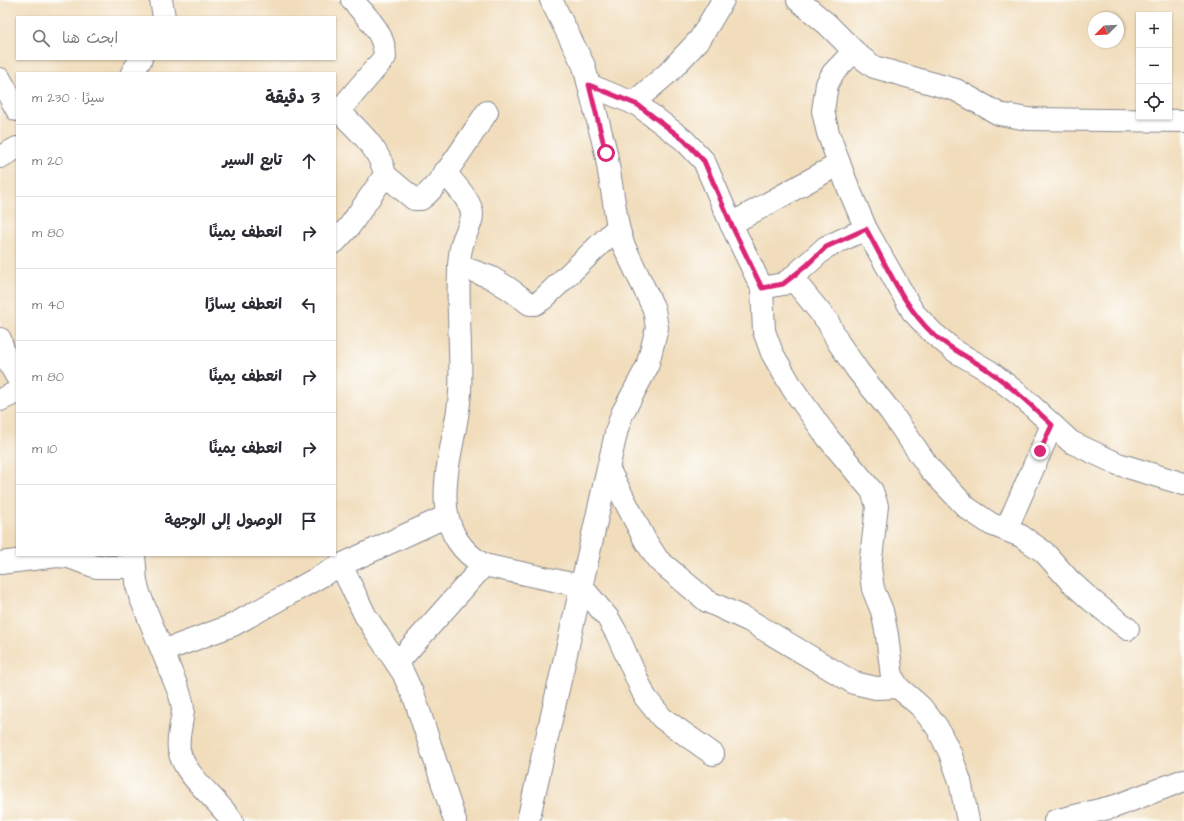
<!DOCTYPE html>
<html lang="ar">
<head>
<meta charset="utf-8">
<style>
  body { margin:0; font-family:"Architects Daughter","Playpen Sans Arabic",sans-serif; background:#f7f7f7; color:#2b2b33; direction:rtl }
  .controls { position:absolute; right:12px; top:12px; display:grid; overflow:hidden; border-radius:0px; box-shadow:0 1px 3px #0004 }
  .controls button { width:36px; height:36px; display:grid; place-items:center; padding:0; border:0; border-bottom:1px solid #e1e1e2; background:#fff; color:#2b2b33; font:20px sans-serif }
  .compass { position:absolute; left:1088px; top:12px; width:36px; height:36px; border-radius:50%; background:#fff; box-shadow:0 1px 3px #0004; rotate:246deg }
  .stop { position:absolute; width:12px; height:12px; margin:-9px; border:3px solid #db2777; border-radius:50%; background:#fff }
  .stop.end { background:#db2777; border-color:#fff; box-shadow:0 1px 4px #0008 }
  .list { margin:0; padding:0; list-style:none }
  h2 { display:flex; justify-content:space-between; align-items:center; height:52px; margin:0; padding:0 16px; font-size:17px }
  h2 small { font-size:13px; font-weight:400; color:#7c7c81 }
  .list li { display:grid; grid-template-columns:26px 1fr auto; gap:12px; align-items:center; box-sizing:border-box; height:72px; padding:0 16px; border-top:1px solid #e1e1e2 }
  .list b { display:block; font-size:15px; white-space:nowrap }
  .list em { font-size:13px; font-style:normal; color:#7c7c81 }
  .icon { flex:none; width:22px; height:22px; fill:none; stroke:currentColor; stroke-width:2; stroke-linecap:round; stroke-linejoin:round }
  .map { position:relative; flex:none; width:1184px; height:821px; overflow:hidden; direction:ltr }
  .search { position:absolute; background:#fff; box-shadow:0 1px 3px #0004; left:16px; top:16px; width:320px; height:44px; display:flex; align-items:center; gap:10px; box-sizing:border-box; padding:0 14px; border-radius:0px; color:#7c7c81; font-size:15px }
  .panel { position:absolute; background:#fff; box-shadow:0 1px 3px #0004; left:16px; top:72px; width:320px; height:484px; border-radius:0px; direction:rtl }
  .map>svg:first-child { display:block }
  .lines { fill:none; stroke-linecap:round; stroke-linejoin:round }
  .minor-casing { stroke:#86868d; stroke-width:24 }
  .minor { stroke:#fff; stroke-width:22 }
  .route { stroke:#db2777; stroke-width:5 }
</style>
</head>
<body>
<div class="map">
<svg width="1184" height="821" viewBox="0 0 1184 821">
  <rect width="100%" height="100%" fill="#fdfcf7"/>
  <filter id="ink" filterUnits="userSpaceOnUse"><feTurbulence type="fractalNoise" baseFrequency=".025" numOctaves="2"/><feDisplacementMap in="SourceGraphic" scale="8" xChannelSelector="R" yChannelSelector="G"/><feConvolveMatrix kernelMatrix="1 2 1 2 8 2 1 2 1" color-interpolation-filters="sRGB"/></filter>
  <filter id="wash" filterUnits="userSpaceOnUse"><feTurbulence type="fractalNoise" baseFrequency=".012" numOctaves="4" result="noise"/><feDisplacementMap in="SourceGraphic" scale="16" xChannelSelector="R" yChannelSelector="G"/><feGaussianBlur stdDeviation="0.9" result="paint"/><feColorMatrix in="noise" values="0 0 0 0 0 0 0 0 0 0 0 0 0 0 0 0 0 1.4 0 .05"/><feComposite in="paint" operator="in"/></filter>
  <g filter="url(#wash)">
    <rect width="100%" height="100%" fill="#f1ddbc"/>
  </g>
  <g filter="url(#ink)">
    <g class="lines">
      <defs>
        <g id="minor">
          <polyline points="161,0 164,17"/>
          <polyline points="798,0 827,24 858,55 874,67 956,90 999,114 1028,119 1184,121"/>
          <polyline points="854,51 833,73 827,84 823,111 828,133 846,182 866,229 913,312 933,333 955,351 989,371 1021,396 1071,442 1118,464 1184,484"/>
          <polyline points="132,73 141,59"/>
          <polyline points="0,79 17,110"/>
          <polyline points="589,85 638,105 684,140 704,161 731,224 762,288 764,331 772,353 793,389 828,438 872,491 877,506 870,567 873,589 882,611 887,635 892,677 898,687 920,706 937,727 950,753 960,781 968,821"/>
          <polyline points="633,103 668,73 700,39 723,0"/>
          <path d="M335,107C354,127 380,147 385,175L349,227L335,242"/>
          <path d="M339,111L385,57C385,33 367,17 352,0"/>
          <polyline points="0,157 17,148"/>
          <path d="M445,172C453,183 467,196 471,209C475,219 466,231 463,241C460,250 459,261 459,271C457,311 462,352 460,392C457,450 417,526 484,565L581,586L608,618L617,634L645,697L662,718L713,754"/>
          <path d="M385,175L414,199H421C442,184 471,135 487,112"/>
          <polyline points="731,224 839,164"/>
          <polyline points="459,266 490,277 508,288 530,304 535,304 543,299 618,227"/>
          <polyline points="792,278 828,322 838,342 858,371 890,411 930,469 967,508 991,524 1021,536 1044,552 1070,581 1091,600 1128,629"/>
          <polyline points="762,288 783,284 792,278 826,247 866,229"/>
          <polyline points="0,339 5,356 17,377"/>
          <polyline points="0,400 17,392"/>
          <polyline points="609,470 645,540 658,560 707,601 750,621 854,683 876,688 898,687"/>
          <polyline points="1006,530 1052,425"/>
          <path d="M134,555L136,582L140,596L179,692C181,698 183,704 183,710C182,724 177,737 179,750C184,776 217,798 232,821"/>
          <polyline points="0,563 57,556 69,557 96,567 135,567"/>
          <polyline points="341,565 365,615 403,673 415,699 455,821"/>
          <polyline points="163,651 233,625 341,565 447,516"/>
          <polyline points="397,663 484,565"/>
          <polyline points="528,821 617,429 622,414 647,367 657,328 654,309 623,244 618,227 606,153 584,66 551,0"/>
          <polyline points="1055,821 1116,806 1184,780"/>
        </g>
      </defs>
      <use href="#minor" class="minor-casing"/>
      <use href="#minor" class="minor"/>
    </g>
  </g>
  <g class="lines" filter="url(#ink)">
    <path class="route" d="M606,153L589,85L638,105L684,140L704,161L731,224L762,288L783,284L806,266L826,247L866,229C886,264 903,306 933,334C950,349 970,358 989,371C1012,387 1032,406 1052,425L1040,451"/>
  </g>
</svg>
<div class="controls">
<button>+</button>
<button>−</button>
<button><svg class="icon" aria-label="locate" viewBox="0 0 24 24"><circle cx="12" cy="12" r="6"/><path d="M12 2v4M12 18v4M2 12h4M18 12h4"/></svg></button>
</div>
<svg class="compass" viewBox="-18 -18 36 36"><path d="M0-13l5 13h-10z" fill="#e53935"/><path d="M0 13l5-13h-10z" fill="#7c7c81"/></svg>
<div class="stop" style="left:606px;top:153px"></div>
<div class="stop end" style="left:1040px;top:451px"></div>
<div class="search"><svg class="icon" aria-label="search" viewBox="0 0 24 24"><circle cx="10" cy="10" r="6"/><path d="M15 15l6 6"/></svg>ابحث هنا</div>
<section class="panel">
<h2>3 دقيقة<small>سيرًا · 230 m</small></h2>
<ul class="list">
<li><svg class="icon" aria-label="ahead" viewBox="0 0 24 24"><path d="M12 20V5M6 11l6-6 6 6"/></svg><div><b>تابع السير</b></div><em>20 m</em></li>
<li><svg class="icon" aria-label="right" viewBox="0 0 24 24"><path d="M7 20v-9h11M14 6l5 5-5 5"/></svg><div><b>انعطف يمينًا</b></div><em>80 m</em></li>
<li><svg class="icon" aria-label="left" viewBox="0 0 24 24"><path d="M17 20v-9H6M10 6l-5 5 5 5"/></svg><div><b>انعطف يسارًا</b></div><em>40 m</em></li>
<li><svg class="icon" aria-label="right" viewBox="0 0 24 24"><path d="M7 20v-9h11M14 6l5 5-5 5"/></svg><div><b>انعطف يمينًا</b></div><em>80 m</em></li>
<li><svg class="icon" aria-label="right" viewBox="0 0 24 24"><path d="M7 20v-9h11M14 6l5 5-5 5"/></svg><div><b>انعطف يمينًا</b></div><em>10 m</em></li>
<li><svg class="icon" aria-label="arrive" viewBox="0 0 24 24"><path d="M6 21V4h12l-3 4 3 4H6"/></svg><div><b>الوصول إلى الوجهة</b></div></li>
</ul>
</section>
</div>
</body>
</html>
